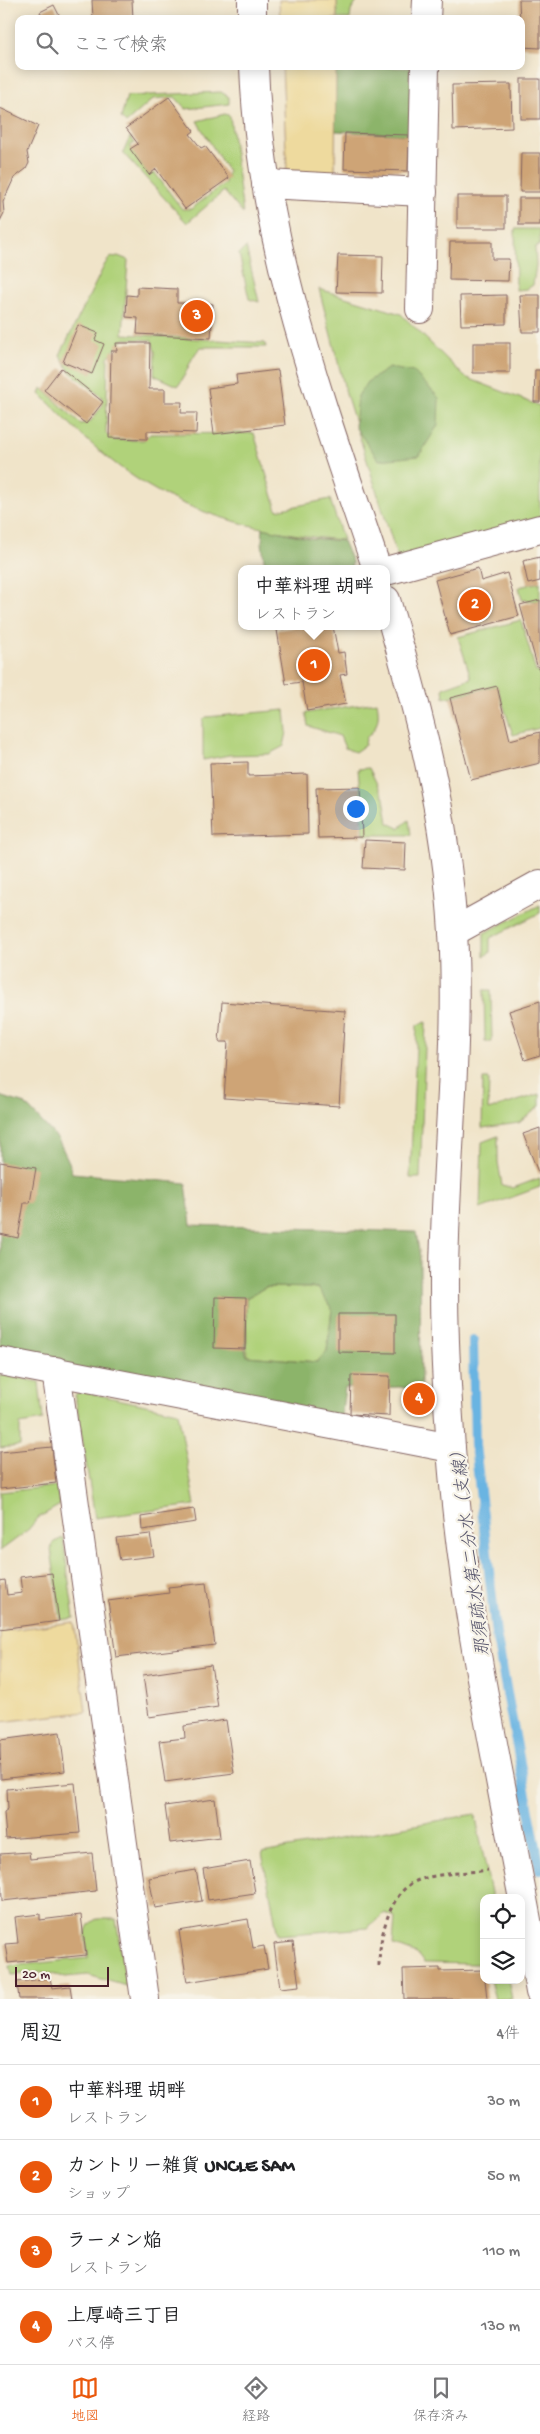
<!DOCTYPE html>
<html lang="ja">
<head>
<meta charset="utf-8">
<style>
  body { margin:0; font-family:"Gochi Hand","Klee One",sans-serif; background:#f2f2f2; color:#202124 }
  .controls { position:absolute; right:15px; bottom:15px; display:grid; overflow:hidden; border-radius:10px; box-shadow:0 2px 12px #0003 }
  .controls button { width:45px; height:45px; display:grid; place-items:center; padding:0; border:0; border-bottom:1px solid #e0e0e0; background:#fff; color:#202124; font:25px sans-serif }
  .scale { position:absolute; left:15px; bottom:12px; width:94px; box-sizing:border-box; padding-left:5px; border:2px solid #4a1f2b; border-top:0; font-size:14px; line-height:18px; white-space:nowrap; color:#4a1f2b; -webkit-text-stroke:4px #f7f3e8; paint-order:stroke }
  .you { position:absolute; left:355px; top:808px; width:18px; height:18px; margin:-12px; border:4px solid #fff; border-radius:50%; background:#1a73e8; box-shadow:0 0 0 8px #1a73e833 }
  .badge { display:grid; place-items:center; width:32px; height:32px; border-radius:50%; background:#ea580c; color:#fff; font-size:16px; font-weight:700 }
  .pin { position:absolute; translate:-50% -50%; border:2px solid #fff; box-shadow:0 1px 5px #0006 }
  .popup { position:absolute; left:238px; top:565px; width:152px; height:65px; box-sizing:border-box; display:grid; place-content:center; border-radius:10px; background:#fff; filter:drop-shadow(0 1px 4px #0005); font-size:16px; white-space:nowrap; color:#757577 }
  .popup b { font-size:19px; color:#202124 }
  .popup::after { content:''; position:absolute; left:50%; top:100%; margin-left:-10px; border:10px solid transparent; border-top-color:#fff }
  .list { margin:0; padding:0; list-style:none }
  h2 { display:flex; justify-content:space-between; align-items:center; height:65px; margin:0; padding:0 20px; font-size:21px }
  h2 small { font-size:16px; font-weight:400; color:#757577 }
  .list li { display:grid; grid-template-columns:32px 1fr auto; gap:15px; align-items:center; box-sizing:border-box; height:75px; padding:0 20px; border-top:1px solid #e0e0e0 }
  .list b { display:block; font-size:19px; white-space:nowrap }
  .list p { margin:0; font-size:16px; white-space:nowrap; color:#757577 }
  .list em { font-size:16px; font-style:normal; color:#757577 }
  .icon { flex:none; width:28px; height:28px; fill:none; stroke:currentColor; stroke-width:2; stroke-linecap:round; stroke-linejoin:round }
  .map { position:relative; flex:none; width:540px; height:1999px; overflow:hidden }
  .search { position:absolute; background:#fff; box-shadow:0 2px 12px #0003; left:15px; right:15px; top:15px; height:55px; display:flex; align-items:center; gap:12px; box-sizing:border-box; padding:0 18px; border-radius:10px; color:#757577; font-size:19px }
  .sheet { height:365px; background:#fff }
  nav { display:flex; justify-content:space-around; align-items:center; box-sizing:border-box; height:70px; border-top:1px solid #e0e0e0; background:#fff; font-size:14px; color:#757577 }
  nav a { display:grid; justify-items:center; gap:2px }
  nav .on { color:#ea580c }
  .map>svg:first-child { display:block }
  .green { fill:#b0d27a; stroke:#7d7852 }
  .forest { fill:#8cb46a; stroke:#6b6a4a; fill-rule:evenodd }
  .sand { fill:#eeda9e; stroke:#9c7c64 }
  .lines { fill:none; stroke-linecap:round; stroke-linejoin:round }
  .stream { stroke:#69b4e2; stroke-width:10 }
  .building { fill:#cea476 }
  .minor-casing { stroke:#846462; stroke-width:30 }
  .tertiary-casing { stroke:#846462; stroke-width:30 }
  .path { stroke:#846462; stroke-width:3; stroke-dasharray:4 4; stroke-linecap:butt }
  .minor { stroke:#fff; stroke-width:28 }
  .tertiary { stroke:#fff; stroke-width:28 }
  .labels { text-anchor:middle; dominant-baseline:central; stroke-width:4.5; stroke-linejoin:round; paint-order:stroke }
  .water-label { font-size:18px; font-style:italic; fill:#55536b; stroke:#f7f3e8 }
</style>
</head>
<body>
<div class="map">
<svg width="540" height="1999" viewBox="0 0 540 1999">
  <rect width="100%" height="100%" fill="#f7f3e8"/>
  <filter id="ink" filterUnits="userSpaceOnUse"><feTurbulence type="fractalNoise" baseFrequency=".02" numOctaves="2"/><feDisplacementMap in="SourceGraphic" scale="10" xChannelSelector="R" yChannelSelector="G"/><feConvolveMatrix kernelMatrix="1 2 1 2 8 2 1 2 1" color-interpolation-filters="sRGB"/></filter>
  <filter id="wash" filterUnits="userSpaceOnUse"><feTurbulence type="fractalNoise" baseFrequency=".0096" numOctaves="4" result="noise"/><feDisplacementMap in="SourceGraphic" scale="20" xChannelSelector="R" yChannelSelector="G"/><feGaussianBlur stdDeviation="1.12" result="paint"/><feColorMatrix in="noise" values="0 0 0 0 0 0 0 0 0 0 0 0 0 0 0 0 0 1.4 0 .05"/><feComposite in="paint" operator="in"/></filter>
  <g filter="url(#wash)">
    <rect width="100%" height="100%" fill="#f0e4c9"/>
    <g class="green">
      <polygon points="337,0 358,0 351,11 350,19 337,19"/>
      <polygon points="221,92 229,97 229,104 186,109 175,97 153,99 126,123 121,118 127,96"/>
      <polygon points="225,114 230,116 243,214 224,191 187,223 123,153 130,137 135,143 131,145 131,149 149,175 155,173 182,209 191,209 225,183 228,172 197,121"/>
      <polygon points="515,229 540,229 540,245 535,247 536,265 533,285 527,289 516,290"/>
      <polygon points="246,247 259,302 249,299 239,254"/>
      <path d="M118,256L128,260L123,334L265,343L266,347H201C189,358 188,373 178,386L154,375L155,352L152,340L124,339L108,357L106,434L114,440H144L150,434L254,433L277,510L330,499L343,540C276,535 190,516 134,477C99,454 70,424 40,394L42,388L81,424L90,422L103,405L102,397L70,372L60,355L105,264L110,258Z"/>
      <polygon points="319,289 401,314 465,377 540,406 540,520 398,559 347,397"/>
      <polygon points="540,582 540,601 522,600 519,587"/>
      <polygon points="521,620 536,672 540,672 540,728 513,735 497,686 444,698 443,688 471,678 458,637"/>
      <path d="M377,702C380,717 378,728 366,738L365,745L355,752L345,748L340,736L308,726L306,713Z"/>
      <polygon points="285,710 287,732 284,746 269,754 229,755 203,760 203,720 206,717"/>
      <polygon points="369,768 384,798 388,823 399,828 409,820 411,835 364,835 358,769"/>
      <polygon points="540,905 540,913 490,938 490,953 484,956 484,933"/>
      <polygon points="484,990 491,990 492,1042 485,1042"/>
      <polygon points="426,1022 420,1178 410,1178 417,1025"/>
      <polygon points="483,1079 489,1079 488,1110 540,1094 540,1106 519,1123 482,1128"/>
      <polygon points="498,1136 498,1162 502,1185 513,1188 540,1178 540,1187 480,1209 482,1142"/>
      <polygon points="266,1287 318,1288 332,1309 327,1351 317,1362 247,1356 246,1298"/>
      <polygon points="0,1374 39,1382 43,1420 20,1424 20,1446 0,1448"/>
      <polygon points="80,1391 178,1412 195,1505 95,1518 75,1395"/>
      <polygon points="56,1486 60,1505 38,1518 27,1531 0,1551 0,1492"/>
      <polygon points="63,1538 74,1618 61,1620 51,1549 54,1542"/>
      <polygon points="475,1814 492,1898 484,1898 484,1970 479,1964 424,1963 417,1954 393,1945 395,1917 385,1913 367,1928 278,1935 262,1853"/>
      <path d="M97,1919H116L126,1986L88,1975L65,1977L42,1972L12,1975L10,1966L88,1958C87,1943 80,1926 97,1919Z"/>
      <polygon points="490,1980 508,1980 512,1999 495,1999"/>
    </g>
    <g class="forest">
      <polygon points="336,66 411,68 414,75 412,135 335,131"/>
      <polygon points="389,368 414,372 439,398 438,425 419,456 379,460 355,427 358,396 367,382"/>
      <polygon points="263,528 308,538 343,541 352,562 351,569 265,569 262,542"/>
      <path d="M0,1096L25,1104L58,1139L69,1162L72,1173L186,1183L191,1225L416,1232L420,1257L421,1391L400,1387L345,1388L341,1417L0,1354ZM266,1287L318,1288L332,1309L327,1351L317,1362L247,1356L245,1349L246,1298Z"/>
    </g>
    <g class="sand">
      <polygon points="279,0 337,0 337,19 280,19"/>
      <polygon points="282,66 336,66 335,173 287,172"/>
      <polygon points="74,1622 86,1712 0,1722 0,1631"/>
    </g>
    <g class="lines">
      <polyline class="stream" points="473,1340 475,1445 496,1634 540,1870"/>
    </g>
    <g id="blocks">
      <g class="building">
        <polygon points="92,0 132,0 133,19 93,19"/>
        <polygon points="519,0 540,0 540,48 521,47"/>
        <polygon points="54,5 61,19 43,19 40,12"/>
        <rect x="521" y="79" width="19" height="40"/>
        <polygon points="511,84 512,128 453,130 452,85"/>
        <polygon points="169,97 194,131 190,134 201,148 205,146 229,178 185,209 156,169 149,175 130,149 138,144 126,128"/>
        <polygon points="0,108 38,126 27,152 29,163 26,169 14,178 3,202 4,213 0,221"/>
        <polygon points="345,133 409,135 408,171 344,169"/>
        <polygon points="521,153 540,153 540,192 520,192"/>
        <rect x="457" y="196" width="49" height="32"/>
        <rect x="519" y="198" width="21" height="27"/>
        <polygon points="450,242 492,242 492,259 509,259 508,281 449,280"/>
        <polygon points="338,255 383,256 382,293 336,292"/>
        <polygon points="137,287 177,289 177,303 213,304 211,338 137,334 138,318 126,317 127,295 137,296"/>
        <polygon points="506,295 506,324 461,325 460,296"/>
        <polygon points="520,295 540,295 540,332 522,332"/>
        <polygon points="78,325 98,333 95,340 104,344 92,374 63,362"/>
        <polygon points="116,343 150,343 149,389 165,389 165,402 182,402 181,413 197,413 196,433 147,431 147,439 109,438 111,351 117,351"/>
        <rect x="473" y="343" width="37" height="30"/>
        <polygon points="61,368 103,402 86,424 44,390"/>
        <polygon points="278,370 285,425 214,434 208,388 237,384 236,375"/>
        <polygon points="535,370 540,370 540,402 534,402"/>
        <polygon points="540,557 540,581 528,584 523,561"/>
        <polygon points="478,568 481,581 507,573 519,616 450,635 435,580"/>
        <polygon points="540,600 540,669 538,669 520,605"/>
        <polygon points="301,626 333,626 338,653 344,652 347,674 340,675 346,704 307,711 302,682 286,684 277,630"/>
        <polygon points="497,686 510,740 540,732 540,763 471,780 450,698"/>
        <polygon points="248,762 248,776 307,774 308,834 213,837 210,763"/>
        <polygon points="360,787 362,837 318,838 316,788"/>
        <polygon points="365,840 406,842 405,870 363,868"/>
        <polygon points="540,1001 540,1055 525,1060 509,1011"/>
        <polygon points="222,1002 345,1011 339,1106 224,1098 228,1042 219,1042"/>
        <polygon points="540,1128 540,1177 523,1134"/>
        <polygon points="0,1162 36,1168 30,1203 24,1203 18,1238 0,1234"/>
        <polygon points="215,1297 246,1298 245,1349 214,1348"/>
        <polygon points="338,1314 395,1314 395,1353 338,1352"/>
        <polygon points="351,1375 390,1376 389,1416 350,1414"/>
        <polygon points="52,1447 56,1483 0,1489 0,1452"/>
        <polygon points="194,1509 196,1522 142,1530 141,1517"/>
        <polygon points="150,1534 154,1556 120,1560 116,1538"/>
        <polygon points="52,1573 59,1621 0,1629 0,1581 5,1580 7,1595 22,1593 20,1577"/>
        <polygon points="206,1583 215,1645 116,1657 108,1601 169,1593 168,1587"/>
        <polygon points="211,1665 218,1707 149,1717 143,1675"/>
        <polygon points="226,1720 234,1773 165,1782 159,1741 185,1738 184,1726"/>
        <polygon points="60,1732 65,1771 1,1779 0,1740"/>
        <polygon points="75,1783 80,1833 6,1839 4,1812 8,1809 7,1789"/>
        <polygon points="215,1799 220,1837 170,1843 165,1806"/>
        <polygon points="29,1852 30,1859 92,1853 96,1891 2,1901 0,1854"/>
        <polygon points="250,1861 255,1893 208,1900 203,1869"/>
        <polygon points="196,1870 202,1901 155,1908 149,1878"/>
        <polygon points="40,1914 40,1920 81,1915 86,1955 8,1963 5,1944 18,1943 15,1917"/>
        <polygon points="248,1919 253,1948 264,1946 268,1969 187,1982 179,1931"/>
        <polygon points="293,1942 299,1986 280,1988 274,1944"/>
        <polygon points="440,1968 440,1971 484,1970 487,1999 404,1999 403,1969"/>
        <polygon points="50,1978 52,1988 70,1986 72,1999 19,1999 17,1982"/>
      </g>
    </g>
  </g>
  <g filter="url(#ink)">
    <use href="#blocks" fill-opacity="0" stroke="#846462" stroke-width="1"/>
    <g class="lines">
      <defs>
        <g id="minor">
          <polyline points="426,19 427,0"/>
          <polyline points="266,184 423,192"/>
          <polyline points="420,309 425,66"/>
          <polyline points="386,571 540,529"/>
          <polyline points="453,932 540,884"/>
          <polyline points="0,1361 451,1448"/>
          <polyline points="56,1371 145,1999"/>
        </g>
        <g id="tertiary">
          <polyline points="252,0 252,19"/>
          <path d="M254,66C260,241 322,405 377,569"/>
          <path d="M386,600C419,712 446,814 453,932C459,1033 448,1135 445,1236C442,1306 446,1377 451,1448C464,1632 509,1811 540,1992"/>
        </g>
      </defs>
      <use href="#minor" class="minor-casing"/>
      <use href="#tertiary" class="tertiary-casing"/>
      <path class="path" d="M379,1966C379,1941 387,1902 409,1885C425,1873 468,1873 488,1870"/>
      <use href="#minor" class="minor"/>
      <use href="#tertiary" class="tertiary"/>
    </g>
  </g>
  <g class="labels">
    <g class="water-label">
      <text transform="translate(472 1549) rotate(-97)">那須疏水第二分水（支線）</text>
    </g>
  </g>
</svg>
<div class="controls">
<button><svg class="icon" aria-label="locate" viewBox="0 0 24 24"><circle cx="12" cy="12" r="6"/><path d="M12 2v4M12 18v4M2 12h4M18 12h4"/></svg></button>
<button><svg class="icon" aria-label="layers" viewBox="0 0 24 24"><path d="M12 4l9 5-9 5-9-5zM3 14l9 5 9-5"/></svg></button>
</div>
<div class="scale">20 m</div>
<div class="you"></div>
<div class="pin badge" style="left:314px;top:665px">1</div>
<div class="popup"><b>中華料理 胡畔</b>レストラン</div>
<div class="pin badge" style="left:475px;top:605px">2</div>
<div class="pin badge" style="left:197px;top:316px">3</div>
<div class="pin badge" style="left:419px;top:1399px">4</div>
<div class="search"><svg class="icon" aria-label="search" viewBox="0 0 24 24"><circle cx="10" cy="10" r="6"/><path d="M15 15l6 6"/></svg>ここで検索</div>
</div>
<section class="sheet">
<h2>周辺<small>4件</small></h2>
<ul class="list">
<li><span class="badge">1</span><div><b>中華料理 胡畔</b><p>レストラン</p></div><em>30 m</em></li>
<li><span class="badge">2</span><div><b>カントリー雑貨 UNCLE SAM</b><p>ショップ</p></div><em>50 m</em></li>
<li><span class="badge">3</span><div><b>ラーメン焔</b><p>レストラン</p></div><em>110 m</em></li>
<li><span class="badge">4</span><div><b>上厚崎三丁目</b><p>バス停</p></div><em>130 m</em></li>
</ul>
</section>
<nav>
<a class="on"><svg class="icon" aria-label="map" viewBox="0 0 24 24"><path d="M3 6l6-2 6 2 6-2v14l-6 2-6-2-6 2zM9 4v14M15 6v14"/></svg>地図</a>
<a><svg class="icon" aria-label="directions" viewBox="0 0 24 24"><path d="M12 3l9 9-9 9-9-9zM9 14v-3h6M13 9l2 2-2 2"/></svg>経路</a>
<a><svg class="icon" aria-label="saved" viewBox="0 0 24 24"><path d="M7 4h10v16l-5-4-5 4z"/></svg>保存済み</a>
</nav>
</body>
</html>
